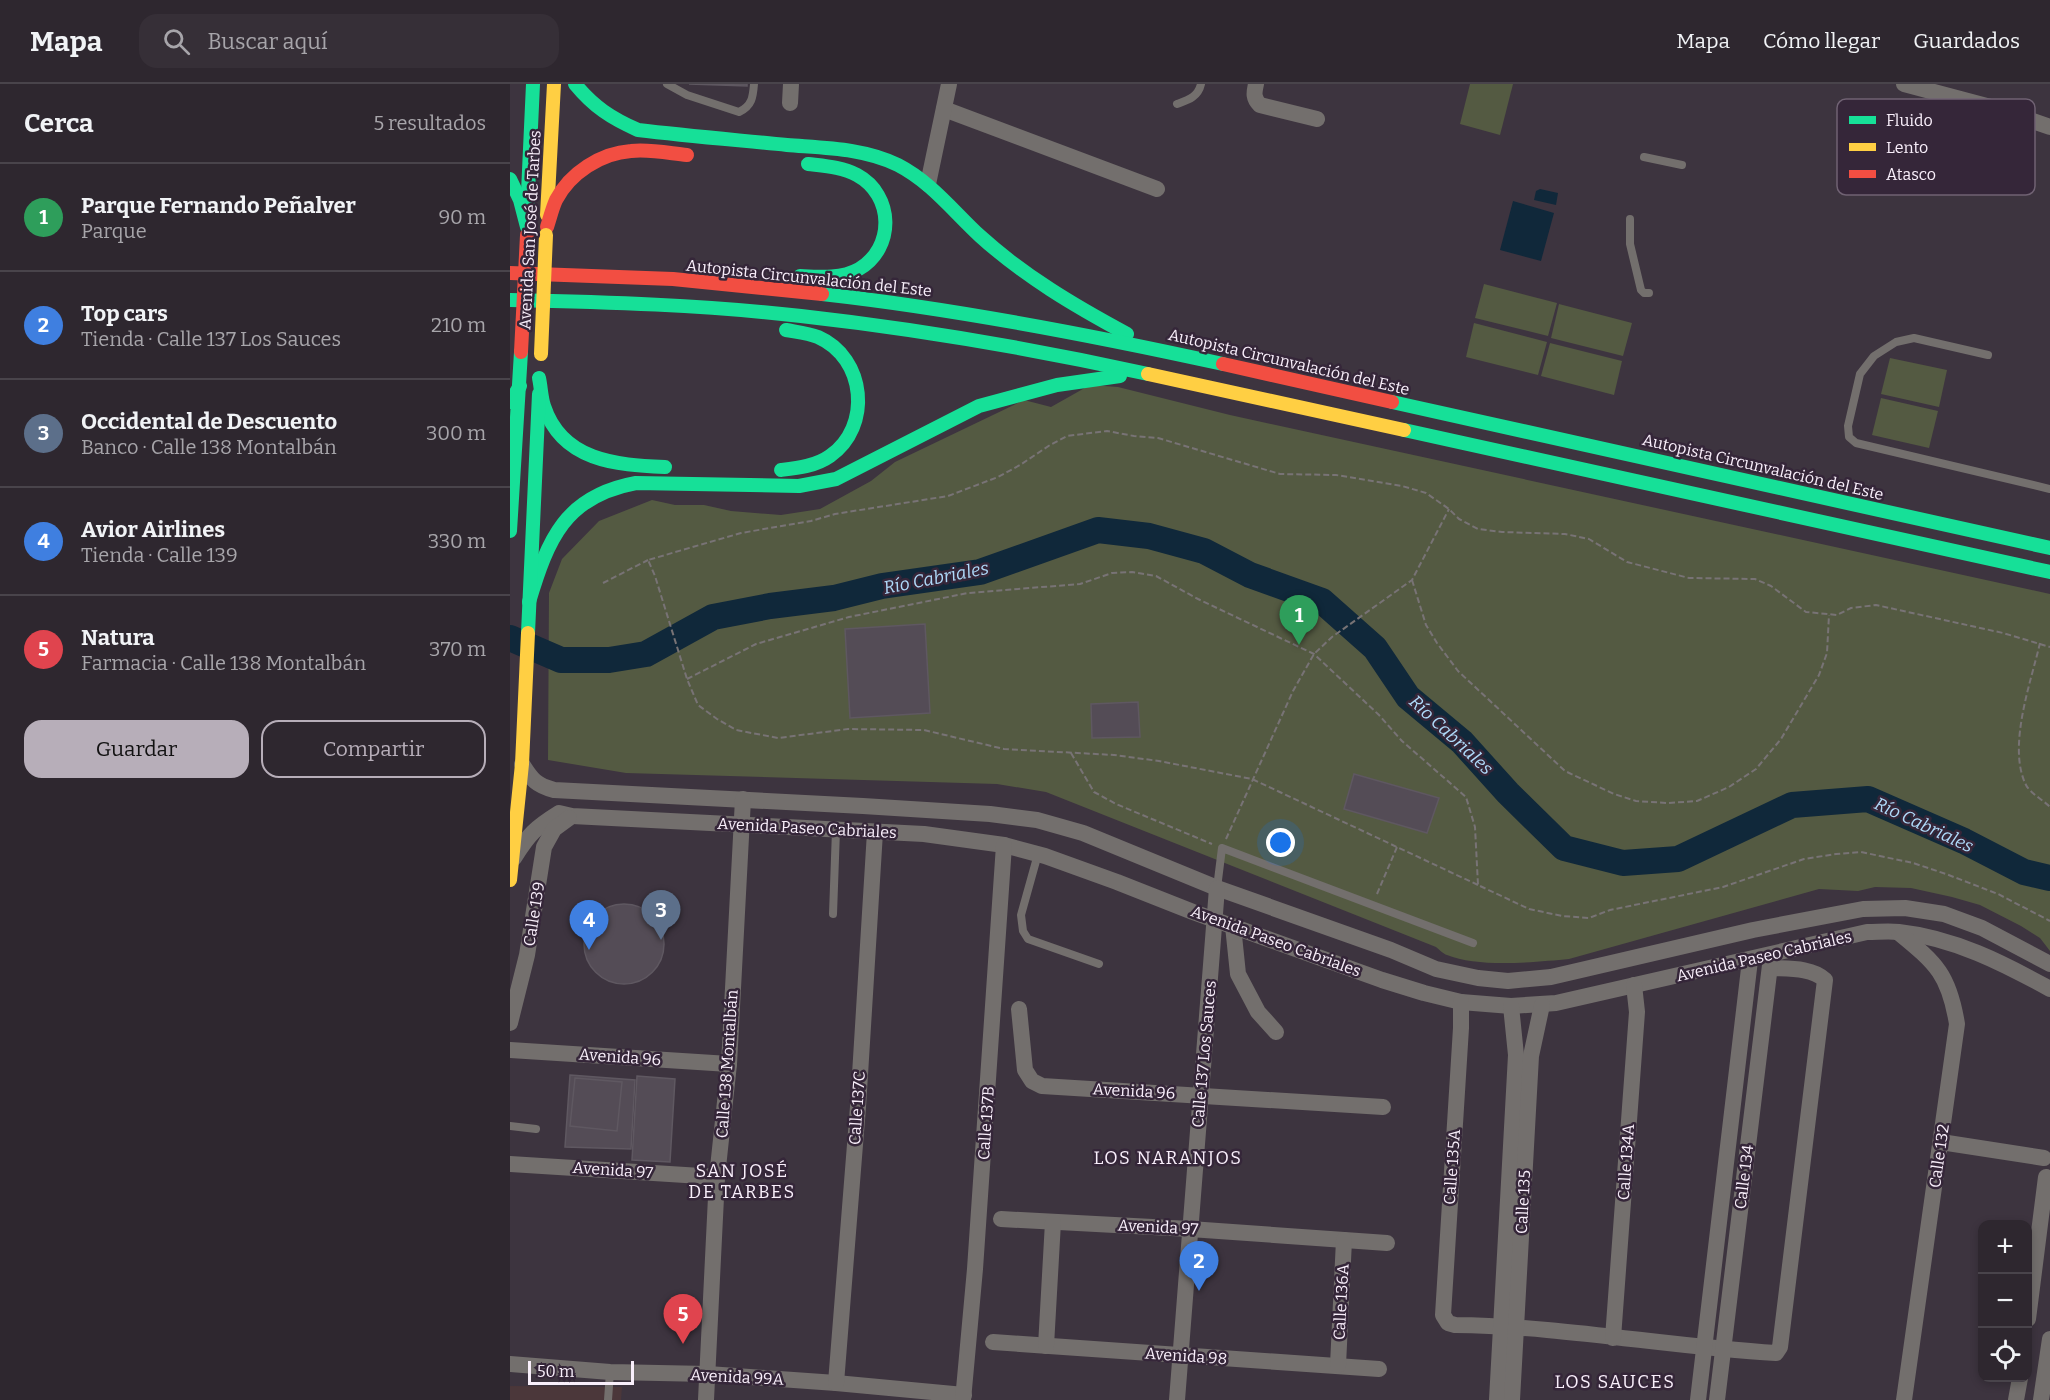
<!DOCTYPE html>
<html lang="es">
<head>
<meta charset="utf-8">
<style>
  body { margin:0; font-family:Bitter,serif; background:#362f37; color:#f1f3f6 }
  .controls { position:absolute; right:18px; bottom:18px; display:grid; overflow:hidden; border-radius:12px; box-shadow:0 3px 9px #0003 }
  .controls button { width:54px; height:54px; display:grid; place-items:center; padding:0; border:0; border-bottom:2px solid #49444b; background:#2e272f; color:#f1f3f6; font:30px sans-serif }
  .scale { position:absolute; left:18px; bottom:15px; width:106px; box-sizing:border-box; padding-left:6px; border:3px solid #f9effb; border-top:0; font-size:16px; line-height:21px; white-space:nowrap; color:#f9effb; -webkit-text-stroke:4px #352639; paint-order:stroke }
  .you { position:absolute; left:771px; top:759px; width:21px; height:21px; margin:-15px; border:4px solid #fff; border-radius:50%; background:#1a73e8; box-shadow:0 0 0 9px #1a73e833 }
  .badge { display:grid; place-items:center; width:39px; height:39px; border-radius:50%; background:#b7aeb9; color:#fff; font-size:20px; font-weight:700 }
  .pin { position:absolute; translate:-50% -50px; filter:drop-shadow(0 2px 3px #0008) }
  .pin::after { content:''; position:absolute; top:32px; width:21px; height:18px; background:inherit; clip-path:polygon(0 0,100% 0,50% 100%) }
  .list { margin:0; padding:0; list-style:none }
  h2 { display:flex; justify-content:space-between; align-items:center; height:78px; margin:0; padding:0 24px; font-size:26px }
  h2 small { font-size:20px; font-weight:400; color:#a7a5aa }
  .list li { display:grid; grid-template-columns:39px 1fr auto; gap:18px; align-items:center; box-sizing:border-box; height:108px; padding:0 24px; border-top:2px solid #49444b }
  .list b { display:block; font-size:22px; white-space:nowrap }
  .list p { margin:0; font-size:20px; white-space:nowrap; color:#a7a5aa }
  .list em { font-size:20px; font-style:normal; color:#a7a5aa }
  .actions { display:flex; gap:12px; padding:18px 24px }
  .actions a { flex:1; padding:14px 0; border:2px solid #b7aeb9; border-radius:18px; text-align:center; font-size:21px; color:#b7aeb9 }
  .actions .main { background:#b7aeb9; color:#111 }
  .icon { flex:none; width:33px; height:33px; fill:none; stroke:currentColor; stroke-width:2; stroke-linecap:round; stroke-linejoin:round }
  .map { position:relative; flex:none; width:1540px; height:1316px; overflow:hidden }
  header { display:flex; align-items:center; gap:36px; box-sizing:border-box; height:84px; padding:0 30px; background:#2e272f; border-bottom:2px solid #49444b }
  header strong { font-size:28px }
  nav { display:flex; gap:33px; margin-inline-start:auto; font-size:21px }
  .search { width:420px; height:54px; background:#362f37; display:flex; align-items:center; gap:15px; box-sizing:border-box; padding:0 21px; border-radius:18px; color:#a7a5aa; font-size:22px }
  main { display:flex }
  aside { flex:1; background:#2e272f }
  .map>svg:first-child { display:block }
  .education { fill:#4b373a }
  .green { fill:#545a42 }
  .water { fill:#10283a }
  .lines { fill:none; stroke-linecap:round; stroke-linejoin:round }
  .river { stroke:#10283a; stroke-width:26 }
  .building { fill:#544c56; stroke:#5f5861; stroke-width:1.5 }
  .path { stroke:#787375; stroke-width:2; stroke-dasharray:6 3; stroke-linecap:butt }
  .lane { stroke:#736f6d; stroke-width:8 }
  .street { stroke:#736f6d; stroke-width:16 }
  .fast { stroke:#16e098; stroke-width:14 }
  .slow { stroke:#ffcf43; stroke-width:14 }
  .jam { stroke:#f24e42; stroke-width:14 }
  .slow-bridge { stroke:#ffcf43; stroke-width:14 }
  .jam-bridge { stroke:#f24e42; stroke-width:14 }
  .labels { text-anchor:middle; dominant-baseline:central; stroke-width:5; stroke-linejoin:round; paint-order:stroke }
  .street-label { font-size:16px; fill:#f9effb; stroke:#352639 }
  .water-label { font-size:18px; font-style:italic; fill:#afdafa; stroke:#352639 }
  .neighbourhood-label { font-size:18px; letter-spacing:1.5px; fill:#f9effb; stroke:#352639 }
  .key { fill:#352639; stroke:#706273; stroke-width:1.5 }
  .key-label { font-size:16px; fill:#f9effb }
</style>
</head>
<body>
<header>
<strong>Mapa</strong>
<div class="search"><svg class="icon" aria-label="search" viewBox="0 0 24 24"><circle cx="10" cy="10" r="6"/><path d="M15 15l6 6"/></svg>Buscar aquí</div>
<nav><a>Mapa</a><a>Cómo llegar</a><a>Guardados</a></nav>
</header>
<main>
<aside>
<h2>Cerca<small>5 resultados</small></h2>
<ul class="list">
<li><span class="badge" style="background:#2e9e5b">1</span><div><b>Parque Fernando Peñalver</b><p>Parque</p></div><em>90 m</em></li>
<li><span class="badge" style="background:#3f7fe0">2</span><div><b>Top cars</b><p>Tienda · Calle 137 Los Sauces</p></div><em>210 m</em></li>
<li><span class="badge" style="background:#5c6f8a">3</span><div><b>Occidental de Descuento</b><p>Banco · Calle 138 Montalbán</p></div><em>300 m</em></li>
<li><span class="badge" style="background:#3f7fe0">4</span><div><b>Avior Airlines</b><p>Tienda · Calle 139</p></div><em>330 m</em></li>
<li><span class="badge" style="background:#e0444e">5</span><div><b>Natura</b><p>Farmacia · Calle 138 Montalbán</p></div><em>370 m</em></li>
</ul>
<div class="actions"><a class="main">Guardar</a><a>Compartir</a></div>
</aside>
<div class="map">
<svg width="1540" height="1316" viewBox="0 0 1540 1316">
  <rect width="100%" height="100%" fill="#3d343f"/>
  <polygon class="education" points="0,1302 112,1303 111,1316 0,1316"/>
  <g class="green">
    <polygon points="960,0 1003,0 990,51 950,40"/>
    <polygon points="974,200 1047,219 1038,252 965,234"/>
    <polygon points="1049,220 1122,239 1113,272 1041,254"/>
    <polygon points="964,239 1037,258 1028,291 956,273"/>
    <polygon points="1040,259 1112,277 1104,311 1031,292"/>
    <polygon points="1380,274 1437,286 1429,323 1371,310"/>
    <path d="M580,301L608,303L720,331L1540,510V867L1530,854L1511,842L1470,821L1442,813L1401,804L1365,803L1348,807L1309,805L1059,875C1026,878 968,884 937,871C933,870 929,865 926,863L536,708L487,700L116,689L38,676L39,509L52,475L89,437L142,416L165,421H194L221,427L271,431L310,425L361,397L385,378L514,316L541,323Z"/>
    <polygon points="1371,314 1428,327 1419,364 1362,351"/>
  </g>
  <g class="water">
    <polygon points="1030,105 1048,109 1046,121 1024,116 1026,107"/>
    <polygon points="1003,117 1044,129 1031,177 990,166"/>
  </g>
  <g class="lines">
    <polyline class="river" points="0,554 51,576 99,576 136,570 203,533 260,522 324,514 372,502 470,488 588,446 639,452 694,467 740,491 812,517 865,564 898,613 952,658 998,709 1054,764 1113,779 1168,775 1282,721 1358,715 1454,757 1514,788 1540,794"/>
  </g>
  <g class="building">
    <polygon points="179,0 237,0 237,2"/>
    <polygon points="415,540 420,629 340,634 335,545"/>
    <polygon points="628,618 630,653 582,654 581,620"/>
    <polygon points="844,690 929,714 917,749 834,725"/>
    <circle cx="114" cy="860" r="40"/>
    <polygon points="60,991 125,996 121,1065 55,1063"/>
    <polygon points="127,992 165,995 160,1078 122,1076"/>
    <polygon points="65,994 112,998 107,1047 60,1042"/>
  </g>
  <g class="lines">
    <g class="path">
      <polyline points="902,496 916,541 927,559 948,587 1055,687 1104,710 1126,717 1158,719 1187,717 1219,703 1246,685 1271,655 1309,591 1317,569 1319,531"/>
      <polyline points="93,499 138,476"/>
      <path d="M1530,559C1521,598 1497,663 1516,701C1520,709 1533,716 1540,723"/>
      <polyline points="177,595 246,560 339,533 458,509 570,500 602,489 622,488 646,492 688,515 804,570 869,631 892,657 956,713 965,743 968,801 1019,825 1052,832 1079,834 1100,826 1213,803 1294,775 1326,770 1351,768 1403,779 1436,790 1488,810 1540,837"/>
      <polyline points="561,669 584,708 606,720 702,760"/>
      <polyline points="716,755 783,607 804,570 822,553 902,496 939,425"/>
      <polyline points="968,801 742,695 649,677 604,671 494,665 414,646 338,645 268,654 226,646 207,635 188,621 177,595 145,492 138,476 231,449 301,437 325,430 438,412 488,393 510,381 540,361 557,352 597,347 624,352 648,354 770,390 826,391 892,402 916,409 939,425 949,435 968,445 992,448 1055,450 1079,455 1117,478 1179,494 1245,495 1261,502 1296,528 1327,531 1341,524 1366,521 1493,549 1540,563"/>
      <polyline points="867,810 887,763"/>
    </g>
    <g class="lane">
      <path d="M157,0L177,11L229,28C242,22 243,13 244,0"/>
      <path d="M667,20C678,16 688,13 691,0"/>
      <polyline points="1134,73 1172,81"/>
      <polyline points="1120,135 1120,160 1131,206 1134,209 1139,209"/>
      <polyline points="1478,271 1404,254 1386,258 1364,272 1350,290 1338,342 1339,353 1346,359 1540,405"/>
      <polyline points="528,770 511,831 513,847 518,855 589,880"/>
      <polyline points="707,804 712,764 963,859"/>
      <polyline points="323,830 326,746"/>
      <polyline points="0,1042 26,1045"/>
      <polyline points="98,1316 100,1288"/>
    </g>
    <g class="street">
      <path d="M746,0C744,9 743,14 750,21L807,35"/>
      <polyline points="1394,0 1488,25 1540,43"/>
      <polyline points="280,19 281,0"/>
      <polyline points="434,25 647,105"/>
      <polyline points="418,100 439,0"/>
      <path d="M12,680C22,696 26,701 44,706L353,722L480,730L527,736L573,749L707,804L881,866L926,885L968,894L998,897L1041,893L1243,846L1353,825L1395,824L1434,830L1472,844L1540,880"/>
      <path d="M4,774C19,750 25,744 49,729L62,732L414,750L494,761L535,772L607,798L683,828L872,896L914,909L951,918L1001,922L1046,919L1357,848C1368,848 1379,847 1389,848C1444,854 1493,879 1540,905"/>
      <polyline points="723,842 728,890 748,928 766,948"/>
      <path d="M1389,849C1427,880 1439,891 1447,940L1394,1316"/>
      <path d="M951,918V944L933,1231L938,1239L945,1241C1053,1242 1159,1263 1266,1269L1270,1263L1315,896C1302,883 1277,885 1260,884"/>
      <polyline points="509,925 515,986 522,997 532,1002 873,1023"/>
      <polyline points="0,939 17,871 34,763 44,745 59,734"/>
      <polyline points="0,966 219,980"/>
      <polyline points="1431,1058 1534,1074"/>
      <polyline points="0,1080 207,1093"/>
      <polyline points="491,1135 680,1145 877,1159"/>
      <polyline points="1518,1235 1536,1093"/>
      <polyline points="1103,1254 1127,928 1124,901"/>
      <polyline points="483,1258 869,1285"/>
      <polyline points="536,1262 543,1138"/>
      <polyline points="0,1280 100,1288 198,1290 326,1299 454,1311"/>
      <polyline points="828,1281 834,1156"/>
      <polyline points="326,1299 348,1023 365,748"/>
      <polyline points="196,1316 207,1093 219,980 233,715"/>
      <polyline points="453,1316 465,1185 494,761"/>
      <polyline points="667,1316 707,804"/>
      <polyline points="987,1316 1006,971 1001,922"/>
      <polyline points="1002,1316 1021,972 1032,921"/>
      <polyline points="1188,1316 1240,876"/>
      <polyline points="1207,1316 1261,873"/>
      <polyline points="1506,1316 1510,1294"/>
      <polyline points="1531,1316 1540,1255"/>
    </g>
    <g class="fast">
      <path d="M65,0C84,23 101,34 128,46C178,52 227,56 277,61C314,64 354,64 388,81C421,98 443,127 470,152C514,192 565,222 617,250"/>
      <polyline points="0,95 10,116 17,143"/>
      <polyline points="17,130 23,0"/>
      <path d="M290,192C309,193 331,195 349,185C385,164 384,111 347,91C332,83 314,82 298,80"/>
      <path d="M312,210C447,225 581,251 713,280"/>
      <path d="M0,216C97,218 195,221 291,232C407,245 524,265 638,290"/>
      <path d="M29,294C31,303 31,313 34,322C52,377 106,381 155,383"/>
      <polyline points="0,318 10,302"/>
      <polyline points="882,318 1540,464"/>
      <polyline points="894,346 1540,488"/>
      <path d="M271,386C288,384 306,382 320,372C362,343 356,274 308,253C298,249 287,248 276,246"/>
      <polyline points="0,447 11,268"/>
      <path d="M19,518C38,455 55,412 126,399L289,402L326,395L469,322L547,301L610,292"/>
      <polyline points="18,549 29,310"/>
    </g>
    <g class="slow">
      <polyline points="37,131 44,0"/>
      <polyline points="638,290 894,346"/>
      <polyline points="0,796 12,680 18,549"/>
    </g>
    <g class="jam">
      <path d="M37,143C40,134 42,125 46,116C60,89 91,69 121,67C140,65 158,69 177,71"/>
      <polyline points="0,189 163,195 312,210"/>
      <polyline points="713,280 882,318"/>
    </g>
    <polyline class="slow-bridge" points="31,270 36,151"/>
    <polyline class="jam-bridge" points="11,268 17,151"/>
  </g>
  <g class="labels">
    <g class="street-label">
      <text transform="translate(20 146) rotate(-87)">Avenida San José de Tarbes</text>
      <text transform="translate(299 194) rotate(6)">Autopista Circunvalación del Este</text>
      <text transform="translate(779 278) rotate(13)">Autopista Circunvalación del Este</text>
      <text transform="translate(1253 383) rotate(13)">Autopista Circunvalación del Este</text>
      <text transform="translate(297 744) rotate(3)">Avenida Paseo Cabriales</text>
      <text transform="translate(24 830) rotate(-81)">Calle 139</text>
      <text transform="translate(766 857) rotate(20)">Avenida Paseo Cabriales</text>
      <text transform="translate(1254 872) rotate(-13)">Avenida Paseo Cabriales</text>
      <text transform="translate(694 970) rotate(-85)">Calle 137 Los Sauces</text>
      <text transform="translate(110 973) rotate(4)">Avenida 96</text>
      <text transform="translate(217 980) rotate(-86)">Calle 138 Montalbán</text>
      <text transform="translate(624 1007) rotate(3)">Avenida 96</text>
      <text transform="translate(347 1024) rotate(-86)">Calle 137C</text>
      <text transform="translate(476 1039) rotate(-86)">Calle 137B</text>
      <text transform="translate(1429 1072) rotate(-82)">Calle 132</text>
      <text transform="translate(1116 1078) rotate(-86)">Calle 134A</text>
      <text transform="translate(942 1083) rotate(-86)">Calle 135A</text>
      <text transform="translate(103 1086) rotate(4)">Avenida 97</text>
      <text transform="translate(1234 1093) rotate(-83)">Calle 134</text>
      <text transform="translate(1013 1118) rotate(-87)">Calle 135</text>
      <text transform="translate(648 1143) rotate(3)">Avenida 97</text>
      <text transform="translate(831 1218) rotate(-87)">Calle 136A</text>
      <text transform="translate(676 1272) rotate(4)">Avenida 98</text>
      <text transform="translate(227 1293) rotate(3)">Avenida 99A</text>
    </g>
    <g class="water-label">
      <text transform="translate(426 494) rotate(-11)">Río Cabriales</text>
      <text transform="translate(941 651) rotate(43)">Río Cabriales</text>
      <text transform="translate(1414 741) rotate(25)">Río Cabriales</text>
    </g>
    <g class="neighbourhood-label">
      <text x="658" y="1074">LOS NARANJOS</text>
      <text x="232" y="1087">SAN JOSÉ<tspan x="232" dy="21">DE TARBES</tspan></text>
      <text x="1105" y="1298">LOS SAUCES</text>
    </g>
  </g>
  <rect x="1327" y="15" width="198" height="96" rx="9" class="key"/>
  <rect x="1339" y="32" width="27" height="8" fill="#16e098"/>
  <rect x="1339" y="59" width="27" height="8" fill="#ffcf43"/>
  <rect x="1339" y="86" width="27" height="8" fill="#f24e42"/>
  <g class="key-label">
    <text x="1376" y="42">Fluido</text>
    <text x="1376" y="69">Lento</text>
    <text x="1376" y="96">Atasco</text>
  </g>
</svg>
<div class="controls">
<button>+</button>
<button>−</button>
<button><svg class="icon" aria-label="locate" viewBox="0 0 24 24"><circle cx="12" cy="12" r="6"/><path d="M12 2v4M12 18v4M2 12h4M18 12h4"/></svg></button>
</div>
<div class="scale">50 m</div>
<div class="you"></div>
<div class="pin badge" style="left:789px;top:561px;background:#2e9e5b">1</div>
<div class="pin badge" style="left:689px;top:1207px;background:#3f7fe0">2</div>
<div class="pin badge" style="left:151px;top:856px;background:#5c6f8a">3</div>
<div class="pin badge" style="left:79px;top:866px;background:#3f7fe0">4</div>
<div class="pin badge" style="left:173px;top:1260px;background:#e0444e">5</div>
</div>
</main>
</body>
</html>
